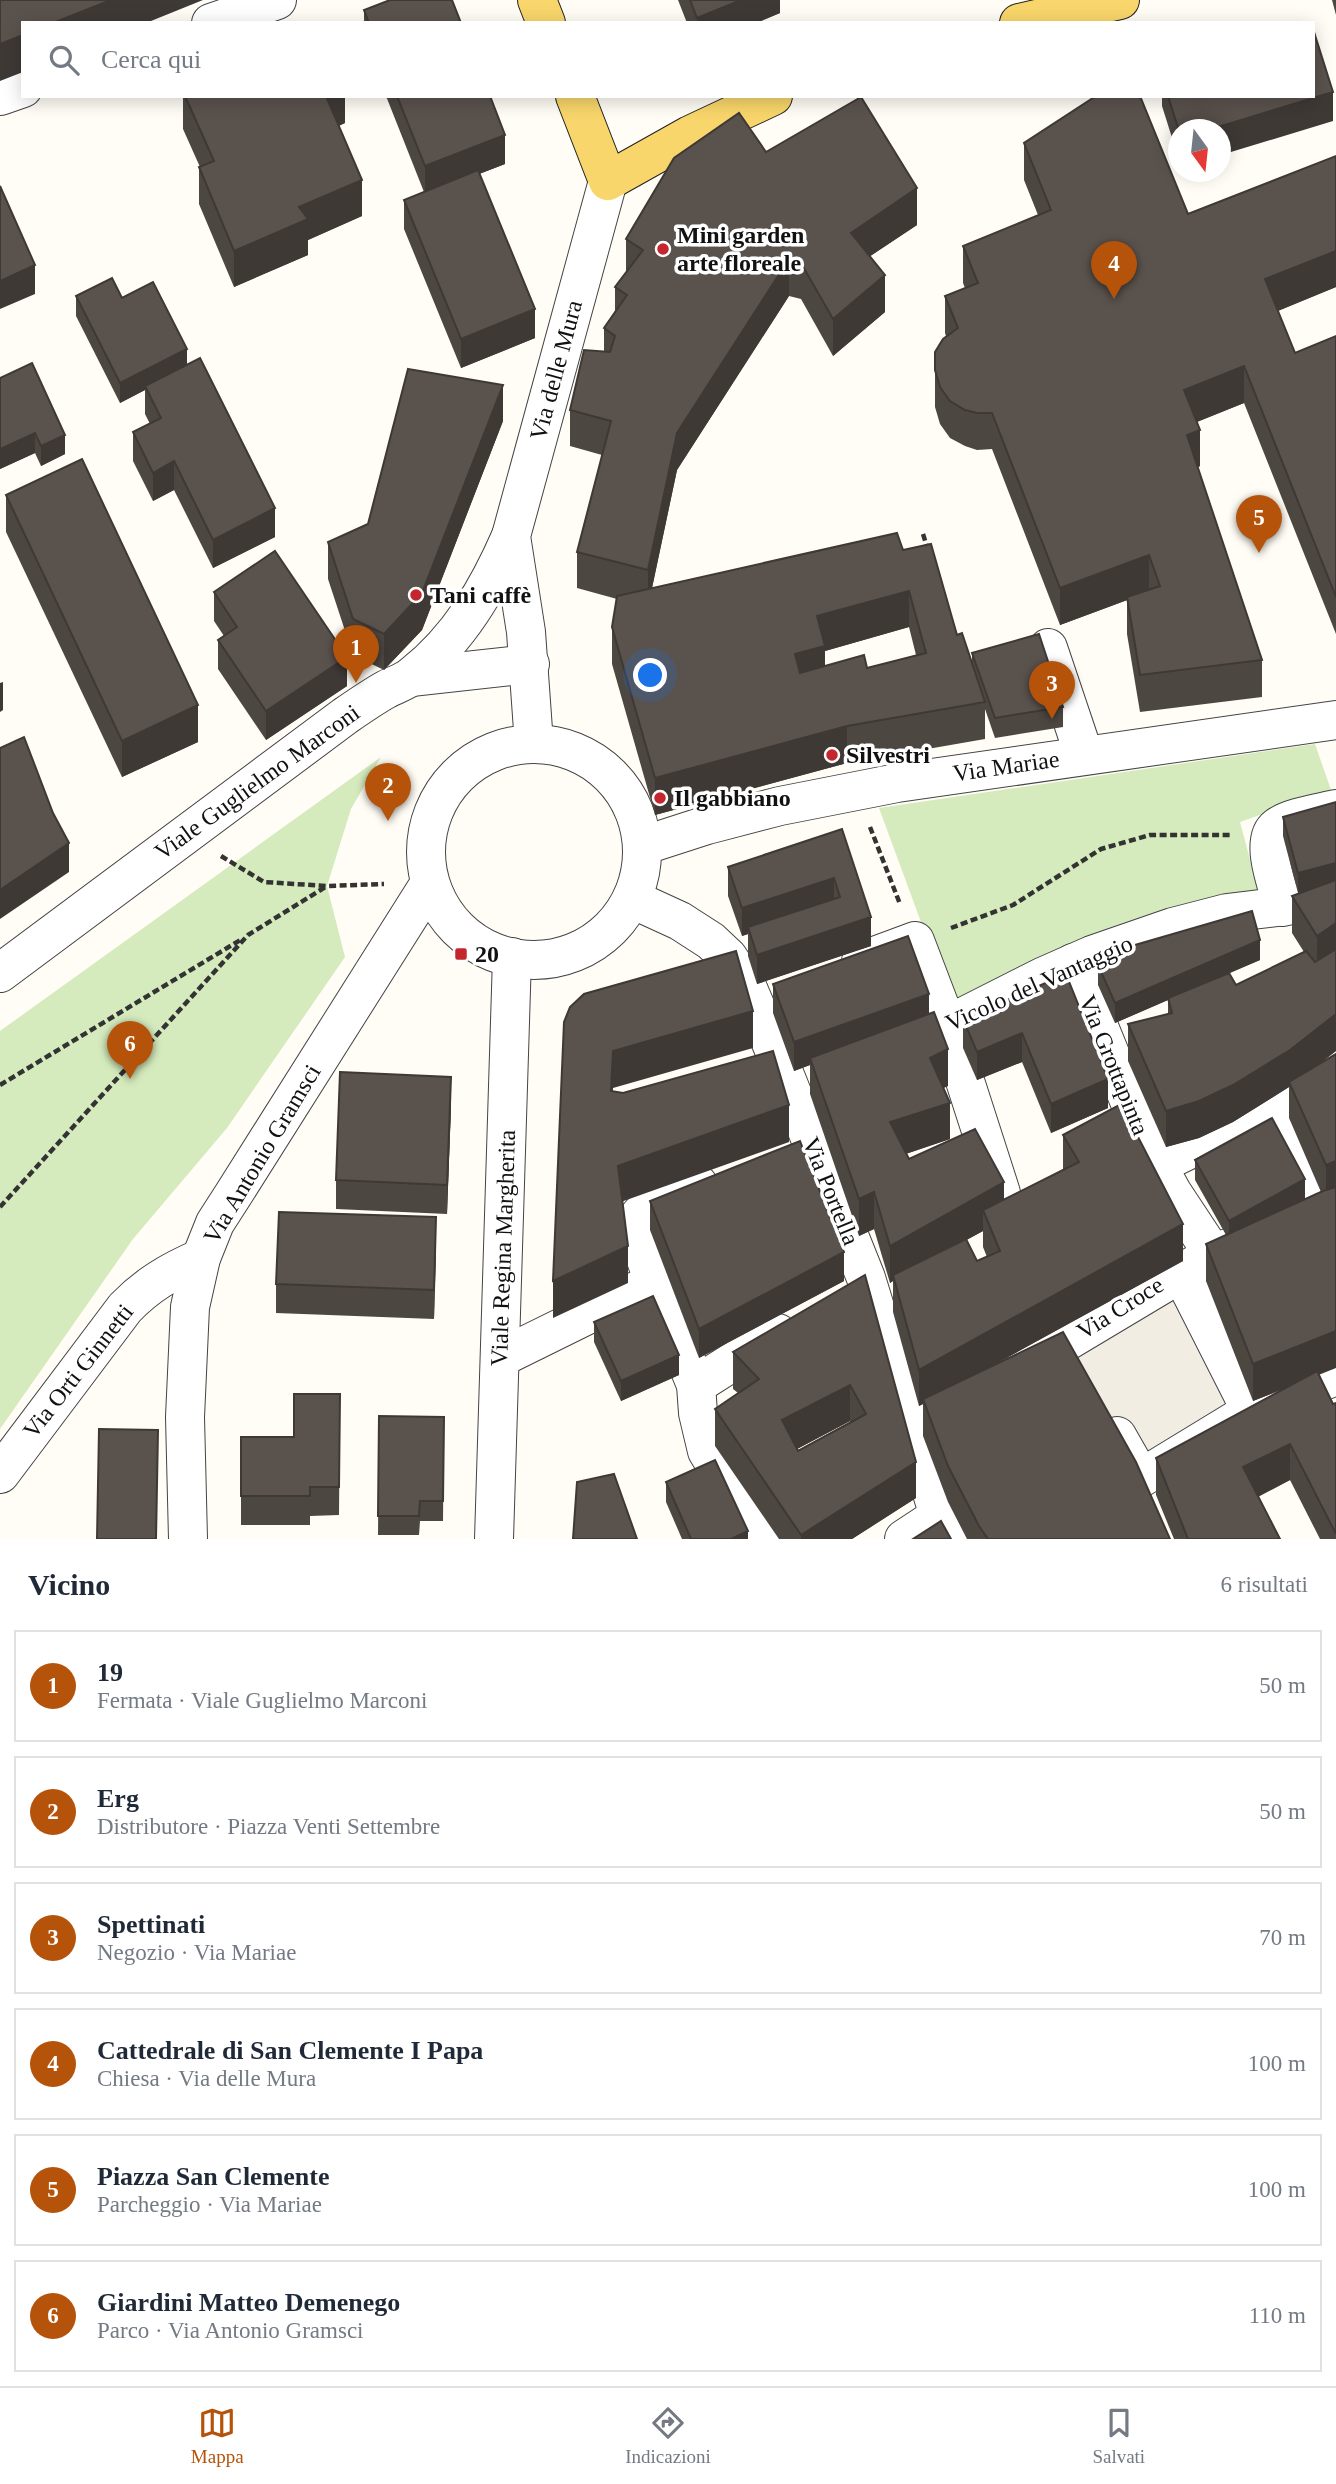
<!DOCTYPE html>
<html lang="it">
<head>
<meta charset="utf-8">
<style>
  body { margin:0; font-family:"Times New Roman",serif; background:#f2f2f3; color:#1f2937 }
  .compass { position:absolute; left:1168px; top:119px; width:63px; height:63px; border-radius:50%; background:#fff; box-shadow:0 4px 18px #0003; rotate:165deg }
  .you { position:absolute; left:651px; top:676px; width:24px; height:24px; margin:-18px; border:5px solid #fff; border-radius:50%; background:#1a73e8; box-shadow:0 0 0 10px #1a73e833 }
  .badge { display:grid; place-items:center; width:46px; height:46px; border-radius:50%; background:#b45309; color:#fff; font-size:23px; font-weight:700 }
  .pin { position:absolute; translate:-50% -58px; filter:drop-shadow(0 2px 4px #0008) }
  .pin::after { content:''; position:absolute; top:37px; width:24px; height:21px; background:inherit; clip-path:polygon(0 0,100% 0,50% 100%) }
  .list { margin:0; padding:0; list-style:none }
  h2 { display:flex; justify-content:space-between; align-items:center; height:91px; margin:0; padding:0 28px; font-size:30px }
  h2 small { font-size:23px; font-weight:400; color:#747a83 }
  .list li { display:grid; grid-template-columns:46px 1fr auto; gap:21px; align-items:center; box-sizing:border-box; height:112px; margin:0 14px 14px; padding:0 14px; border:2px solid #e0e1e3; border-radius:0px }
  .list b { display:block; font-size:26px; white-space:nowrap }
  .list p { margin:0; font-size:23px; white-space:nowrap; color:#747a83 }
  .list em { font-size:23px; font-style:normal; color:#747a83 }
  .icon { flex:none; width:38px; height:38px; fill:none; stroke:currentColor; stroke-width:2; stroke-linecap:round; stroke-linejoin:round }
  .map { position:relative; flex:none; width:1336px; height:1539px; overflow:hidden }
  .search { position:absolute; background:#fff; box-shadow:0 4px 18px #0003; left:21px; right:21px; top:21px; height:77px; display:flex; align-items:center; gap:18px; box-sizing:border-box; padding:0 24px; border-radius:0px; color:#747a83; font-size:26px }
  .sheet { height:847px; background:#fff }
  nav { display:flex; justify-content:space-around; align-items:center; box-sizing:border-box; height:98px; border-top:2px solid #e0e1e3; background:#fff; font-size:19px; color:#747a83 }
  nav a { display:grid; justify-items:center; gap:4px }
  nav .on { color:#b45309 }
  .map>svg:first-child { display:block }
  .green { fill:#d5ebbd }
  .plaza { fill:#f1ede2 }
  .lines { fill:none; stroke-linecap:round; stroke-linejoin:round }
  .minor-casing { stroke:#444; stroke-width:40 }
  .major-casing { stroke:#222; stroke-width:40 }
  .path { stroke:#333; stroke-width:4.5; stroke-dasharray:7 3.5; stroke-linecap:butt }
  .minor { stroke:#fff; stroke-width:38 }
  .major { stroke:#f9d66b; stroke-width:38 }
  .wall { fill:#4d4742; fill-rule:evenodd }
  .shaded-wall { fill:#3f3936 }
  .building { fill:#5a524d; stroke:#3f3936; stroke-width:2; fill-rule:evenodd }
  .poi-dot { fill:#c4262e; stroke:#fff; stroke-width:2.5 }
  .labels { text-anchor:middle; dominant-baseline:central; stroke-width:7; stroke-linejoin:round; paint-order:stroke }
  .poi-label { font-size:24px; font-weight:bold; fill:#111; stroke:#fff; text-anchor:start }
  .street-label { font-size:24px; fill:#111; stroke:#fff }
</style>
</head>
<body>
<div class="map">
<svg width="1336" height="1539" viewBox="0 0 1336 1539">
  <rect width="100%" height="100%" fill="#fffdf5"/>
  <g class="green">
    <polygon points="1315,744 1331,790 1240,822 1260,897 953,1009 879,808"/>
    <polygon points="381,757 351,809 327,886 345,957 227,1128 133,1239 0,1429 0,1031"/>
  </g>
  <polygon class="plaza" points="1180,1271 1251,1411 1141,1478 1065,1342"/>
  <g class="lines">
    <defs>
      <g id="minor">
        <polyline points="211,23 277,0"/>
        <polyline points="0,96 23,88"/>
        <polyline points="1048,648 1084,755"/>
        <polyline points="411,677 530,664"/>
        <polyline points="534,744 526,632 511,536 608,181"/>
        <circle cx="534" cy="852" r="108"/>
        <polyline points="642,846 707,825 780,806 897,783 1336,720"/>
        <polyline points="632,899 680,921 711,941 728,957 746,984 786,1078 866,1278 939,1516 953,1539"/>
        <path d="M1283,907C1278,888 1259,841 1277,827C1290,817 1320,813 1336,809"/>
        <polyline points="861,961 915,941 947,1025 1001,1193"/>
        <polyline points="1073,963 1150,1152 1172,1192 1213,1254"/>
        <path d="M0,973L345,716C358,707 371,698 385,690C394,685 405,682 413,675C459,639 488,589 511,536"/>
        <polyline points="890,1044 947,1025 1042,977 1092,955 1173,927 1227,913 1294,905 1336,892"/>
        <polyline points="1273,1107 1323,1210"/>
        <polyline points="1156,1166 1253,1118 1291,1097 1336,1063"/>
        <polyline points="698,1184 651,1203 639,1216 638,1238 654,1282 696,1385 698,1413 707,1451 761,1539"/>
        <polyline points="500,1358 654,1282"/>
        <polyline points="1024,1367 1213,1254 1336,1205"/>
        <polyline points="696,1385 778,1333"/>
        <polyline points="1272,1401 1336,1376"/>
        <polyline points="1117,1436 1141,1478 1251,1411 1180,1271"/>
        <path d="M0,1474L125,1308C147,1285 171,1271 201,1258"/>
        <polyline points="188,1539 185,1417 190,1307 201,1258 215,1223 233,1195 430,883"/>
        <polyline points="494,1539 512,957"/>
        <polyline points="904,1539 939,1516"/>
      </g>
      <g id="major">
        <polyline points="537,0 546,23"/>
        <polyline points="1019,23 1120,0"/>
        <polyline points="575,96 608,181 690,135 773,96"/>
      </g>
    </defs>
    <use href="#minor" class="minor-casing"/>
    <use href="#major" class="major-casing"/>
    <g class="path">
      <polyline points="923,534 928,550"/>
      <polyline points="870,827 900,904"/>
      <polyline points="221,856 264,882 327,886 384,884"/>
      <polyline points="951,928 1013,905 1101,849 1150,835 1231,835"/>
      <polyline points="0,1085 242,939"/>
      <polyline points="0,1207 248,935 327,886"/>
    </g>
    <use href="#minor" class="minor"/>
    <use href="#major" class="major"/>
  </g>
  <g class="wall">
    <polygon points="678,0 780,0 780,13 756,23 687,23"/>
    <polygon points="1332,0 1336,0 1336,15"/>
    <polygon points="364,10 461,23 364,23"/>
    <polygon points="183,96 345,96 345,123 339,126 362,216 308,240 308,255 234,287 199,204 199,167 200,167 183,129"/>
    <polygon points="386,96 490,96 505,164 479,174 535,338 461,368 404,229 404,200 424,192"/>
    <polygon points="1162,96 1168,96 1333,121 1179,130 1179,160 1162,106"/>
    <polygon points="1024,143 1188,214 1336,156 1336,287 1278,311 1295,353 1336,336 1336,634 1244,403 1197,422 1200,466 1197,468 1262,660 1262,697 1140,712 1127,634 1127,600 1060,625 992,449 977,450 965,446 950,438 940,424 935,407 935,352 946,336 945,333 945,296 965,288 963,283 963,246 1038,215 1024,180"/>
    <path d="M766,152L917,225L870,256L885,312L833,356L801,299L789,296L677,470L652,588L903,550L957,635L972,665V653L1063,707V727L995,738L985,709V739L847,763L655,815L612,664V627L617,599L577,588V552L602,455L570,446V410L604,351V328L615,311V287L626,273V239ZM909,627L916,655L867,668L825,666V651Z"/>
    <polygon points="76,296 122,298 187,365 275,537 213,568 174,490 153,501 133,461 133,432 150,424 145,414 145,390 120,403 76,316"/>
    <polygon points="0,378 65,454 41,466 35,453 0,469"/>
    <polygon points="503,421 422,630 384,670 353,655 328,579 328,542 368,524"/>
    <polygon points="6,495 198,742 122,777 6,532"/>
    <polygon points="214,592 347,686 266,740 218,669 218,640 224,636 214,621"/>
    <polygon points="1336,802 1336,1051 1318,1065 1336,1054 1318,1375 1333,1404 1336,1403 1336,1539 1320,1539 1290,1480 1258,1497 1280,1539 1174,1539 1156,1495 1156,1458 1288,1387 1253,1401 1206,1281 1206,1244 1226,1235 1195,1180 1195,1160 1305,1199 1321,1192 1289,1118 1289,1087 1233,1122 1199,1138 1166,1147 1128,1061 1128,1024 1168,1014 1168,1000 1115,1023 1098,985 1098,965 1260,960 1219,977 1236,985 1304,952 1292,933 1292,896 1307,891 1298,893 1283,836 1283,817"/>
    <polygon points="842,829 871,946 757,984 748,956 748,934 742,936 728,896 728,867"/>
    <polygon points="1066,974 1108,1108 1051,1133 1022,1062 977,1080 963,1048 963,1019"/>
    <path d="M773,984L929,1014L948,1086L943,1088L950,1139L906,1154L909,1159L1004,1199L1063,1170V1135L1183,1261L992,1366L1170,1539H967L948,1502L923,1436V1404L919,1406L893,1312V1281L890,1283L874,1229L859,1236L810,1094V1065L794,1071L773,1013ZM983,1231V1247L987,1257L977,1261L966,1240Z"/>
    <polygon points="451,1106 447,1214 336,1209 336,1180"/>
    <polygon points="650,1201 844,1281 699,1358 650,1230"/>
    <polygon points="436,1246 434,1319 276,1313 276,1284"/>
    <path d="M865,1275L916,1498L852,1539H779L715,1446V1409L738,1393L733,1389V1352ZM850,1421V1423L798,1451L797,1449Z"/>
    <polygon points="594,1322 679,1375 621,1401 594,1342"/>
    <polygon points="340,1394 339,1515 310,1516 310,1525 241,1525 241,1437 294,1437"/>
    <polygon points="379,1416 444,1417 443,1521 420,1521 419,1535 378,1535"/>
    <polygon points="666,1482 748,1539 682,1539 666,1502"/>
  </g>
  <g class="shaded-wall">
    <polygon points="111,0 203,0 146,23 53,23"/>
    <polygon points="741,0 780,0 780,13 756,23 697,23 697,18"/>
    <polygon points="23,35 23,72 0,81 0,44"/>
    <polygon points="1333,92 1333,121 1221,155 1221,130 1208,130"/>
    <polygon points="325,96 345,96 345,123 325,131"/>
    <polygon points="505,135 505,164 425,195 425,166"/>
    <polygon points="362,180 362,216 308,240 308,255 234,287 234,251 299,207"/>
    <polygon points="917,188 917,225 851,269 851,233"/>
    <polygon points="1336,251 1336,287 1265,316 1265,279"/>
    <polygon points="789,259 789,296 677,470 648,607 648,570 677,433"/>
    <polygon points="35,265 35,294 0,309 0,281"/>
    <polygon points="885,275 885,312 833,356 833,319"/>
    <polygon points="535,309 535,338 461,368 461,339"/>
    <polygon points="187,349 187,369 145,386 145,390 120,403 120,383"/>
    <polygon points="1244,366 1244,403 1184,427 1184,390"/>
    <polygon points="503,385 503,421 422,630 384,670 384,634"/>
    <polygon points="1200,430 1200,466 1187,472 1187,435"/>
    <polygon points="35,433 35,453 0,469 0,449"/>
    <polygon points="65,435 65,454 41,466 41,446"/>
    <polygon points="174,461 174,490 153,501 153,473"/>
    <polygon points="275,508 275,537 213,568 213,540"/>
    <polygon points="1149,555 1149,592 1060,625 1060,588"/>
    <polygon points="909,591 909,627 825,651 825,682 795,691 795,654 817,616"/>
    <polygon points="347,657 347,686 266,740 266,711"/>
    <polygon points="3,682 3,710 0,712 0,683"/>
    <polygon points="198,705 198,742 122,777 122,741"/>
    <polygon points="847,726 847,763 655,815 655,778"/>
    <polygon points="69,843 69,872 0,919 0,890"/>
    <polygon points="1336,863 1336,883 1298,893 1298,873"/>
    <polygon points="834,878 834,906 748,927 748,934 742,936 742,908"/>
    <polygon points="871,917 871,946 757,984 757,955"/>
    <polygon points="1336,923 1336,960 1317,973 1317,936"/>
    <polygon points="1260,940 1260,960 1115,1023 1115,1003"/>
    <polygon points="929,994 929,1023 810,1058 810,1065 794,1071 794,1042"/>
    <polygon points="753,1011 753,1048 613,1088 611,1128 611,1091 613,1051"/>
    <polygon points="1336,1014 1336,1051 1290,1086 1289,1082 1289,1087 1233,1122 1199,1138 1166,1147 1166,1111"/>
    <polygon points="1022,1033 1022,1062 977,1080 977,1052"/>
    <polygon points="948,1049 948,1086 930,1094 930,1058"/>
    <polygon points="451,1077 451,1106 447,1214 447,1185"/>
    <polygon points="1108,1079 1108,1108 1051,1133 1051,1104"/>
    <polygon points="950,1103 950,1139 890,1159 890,1122"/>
    <polygon points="789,1105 789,1142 618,1203 618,1166"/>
    <polygon points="1336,1161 1336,1198 1326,1202 1326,1165"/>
    <polygon points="1305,1179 1305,1199 1229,1241 1229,1221"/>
    <polygon points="1004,1182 1004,1219 983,1210 983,1231 894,1280 893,1275 893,1281 890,1283 890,1246"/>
    <polygon points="874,1192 874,1229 859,1236 859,1199"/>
    <polygon points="436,1217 436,1246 434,1319 434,1290"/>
    <polygon points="1183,1224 1183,1261 924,1403 923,1399 923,1404 919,1406 919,1370"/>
    <polygon points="628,1246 628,1283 553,1318 553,1281"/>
    <polygon points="844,1252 844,1281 699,1358 699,1329"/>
    <polygon points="1336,1331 1336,1368 1253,1401 1253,1364"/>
    <polygon points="679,1355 679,1375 621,1401 621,1381"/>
    <polygon points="850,1385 850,1421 782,1457 782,1420"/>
    <polygon points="1290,1444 1290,1480 1243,1504 1243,1467"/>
    <polygon points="916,1462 916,1498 852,1539 801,1539 801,1535"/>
    <polygon points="748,1531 748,1539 731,1539"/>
  </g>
  <g class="building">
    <polygon points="0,0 111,0 53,23 23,23 23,35 0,44"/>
    <polygon points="390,0 452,0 461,23 369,23 364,10"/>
    <polygon points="690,0 741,0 697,18"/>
    <polygon points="1313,32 1314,32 1333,92 1208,130 1179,130 1179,131 1168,96 1313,96"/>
    <polygon points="185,96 326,96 362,180 299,207 308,219 234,251 199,167 214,161"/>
    <polygon points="397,96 490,96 505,135 425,166"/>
    <polygon points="1096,96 1140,96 1188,214 1336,156 1336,251 1265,279 1295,353 1336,336 1336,597 1244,366 1184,390 1200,430 1187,435 1262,660 1140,675 1127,597 1160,586 1149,555 1060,588 992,413 977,413 965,410 950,401 940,387 935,370 935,352 943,339 958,328 945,296 978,283 963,246 1051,210 1024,143"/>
    <polygon points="861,97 917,188 851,233 885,275 833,319 801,263 789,259 677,433 648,570 577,552 611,421 570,410 584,350 610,352 615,336 604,328 627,295 615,287 643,250 626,239 674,158 739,113 766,152"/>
    <polygon points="478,170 535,309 461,339 404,200"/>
    <polygon points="0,186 35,265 0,281"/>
    <polygon points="112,278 122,298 153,282 187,349 120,383 76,296"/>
    <polygon points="200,358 275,508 213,540 174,461 153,473 133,432 161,418 145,386"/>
    <polygon points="32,363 65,435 41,446 35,433 0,449 0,378"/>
    <polygon points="408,369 503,385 422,593 384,634 353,619 328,542 368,524"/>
    <polygon points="82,459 198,705 122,741 6,495"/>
    <path d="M897,533L903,550L931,544L957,635L962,633L985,702L847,726L655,778L612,627L617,596ZM909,591L926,653L867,668L864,655L800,673L795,654L825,646L817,616Z"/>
    <polygon points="275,551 347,657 266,711 218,640 237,627 214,592"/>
    <polygon points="1039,634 1063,707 995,718 972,653"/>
    <polygon points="24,737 53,813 69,843 0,890 0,748"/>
    <polygon points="1336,802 1336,863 1298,873 1283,817"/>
    <polygon points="842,829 871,917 757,955 748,927 840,897 834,878 742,908 728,867"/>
    <polygon points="1336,880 1336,923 1317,936 1292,896"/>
    <polygon points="1252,911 1260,940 1115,1003 1098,965 1135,945"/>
    <polygon points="908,936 929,994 794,1042 773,984"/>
    <polygon points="1336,949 1336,1014 1290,1050 1233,1085 1199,1101 1166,1111 1128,1024 1172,1013 1168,998 1229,973 1236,985 1306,951 1315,962"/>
    <polygon points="736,951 753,1011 613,1051 611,1091 623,1093 773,1051 789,1105 618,1166 628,1246 553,1281 564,1022 570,1007 584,994"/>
    <polygon points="1066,974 1108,1079 1051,1104 1022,1033 977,1052 963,1019"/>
    <polygon points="934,1012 948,1049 930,1058 950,1103 890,1122 909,1159 975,1129 1004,1182 890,1246 874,1192 859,1199 810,1058"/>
    <polygon points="1336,1054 1336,1161 1326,1165 1289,1082"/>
    <polygon points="340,1072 451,1077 447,1185 336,1180"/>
    <polygon points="1121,1104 1183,1224 919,1370 893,1275 966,1239 977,1261 1000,1251 983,1210 1079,1162 1063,1135"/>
    <polygon points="1272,1118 1305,1179 1229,1221 1195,1160"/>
    <polygon points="800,1141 844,1252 699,1329 650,1201"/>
    <polygon points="1336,1187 1336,1331 1253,1364 1206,1244 1323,1191"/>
    <polygon points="279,1212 436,1217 434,1290 276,1284"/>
    <path d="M865,1275L916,1462L801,1535L715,1409L759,1379L733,1352ZM850,1385L866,1414L798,1451L782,1420Z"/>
    <polygon points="653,1296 679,1355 621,1381 594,1322"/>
    <polygon points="1063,1332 1136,1462 1170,1539 988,1539 979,1526 948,1466 923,1399"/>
    <polygon points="1317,1371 1333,1404 1336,1403 1336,1534 1290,1444 1243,1467 1280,1539 1188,1539 1156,1458"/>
    <polygon points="294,1394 340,1394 339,1487 310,1487 310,1496 241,1496 241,1437 294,1437"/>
    <polygon points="379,1416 444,1417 443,1501 420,1501 419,1516 378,1516"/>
    <polygon points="99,1429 158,1430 156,1539 97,1539"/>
    <polygon points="715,1460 748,1531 731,1539 691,1539 666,1482"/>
    <polygon points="614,1474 637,1539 573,1539 577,1482"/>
    <polygon points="941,1521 951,1539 913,1539"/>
  </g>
  <g class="poi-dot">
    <circle cx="663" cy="249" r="7"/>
    <circle cx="416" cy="595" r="7"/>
    <circle cx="832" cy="755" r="7"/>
    <circle cx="660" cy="798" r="7"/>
    <rect x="454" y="947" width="14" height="14" rx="3.5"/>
  </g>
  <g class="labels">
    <g class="poi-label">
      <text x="677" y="235">Mini garden<tspan x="677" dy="28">arte floreale</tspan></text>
      <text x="430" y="595">Tani caffè</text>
      <text x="846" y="755">Silvestri</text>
      <text x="674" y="798">Il gabbiano</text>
      <text x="475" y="954">20</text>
    </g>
    <g class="street-label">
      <text transform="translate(556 370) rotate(-75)">Via delle Mura</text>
      <text transform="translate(1006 766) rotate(-8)">Via Mariae</text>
      <text transform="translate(257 782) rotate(-36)">Viale Guglielmo Marconi</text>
      <text transform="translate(1039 983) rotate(-24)">Vicolo del Vantaggio</text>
      <text transform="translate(1114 1065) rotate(68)">Via Grottapinta</text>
      <text transform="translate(262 1154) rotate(-59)">Via Antonio Gramsci</text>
      <text transform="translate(831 1191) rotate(68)">Via Portella</text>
      <text transform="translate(503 1248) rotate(-88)">Viale Regina Margherita</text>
      <text transform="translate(1120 1308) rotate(-32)">Via Croce</text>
      <text transform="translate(78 1371) rotate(-52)">Via Orti Ginnetti</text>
    </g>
  </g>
</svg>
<svg class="compass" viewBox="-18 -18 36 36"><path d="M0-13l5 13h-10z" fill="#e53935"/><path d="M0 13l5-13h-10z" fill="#747a83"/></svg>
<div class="you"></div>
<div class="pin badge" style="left:356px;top:683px">1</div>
<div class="pin badge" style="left:388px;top:821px">2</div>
<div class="pin badge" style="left:1052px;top:719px">3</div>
<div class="pin badge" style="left:1114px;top:299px">4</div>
<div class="pin badge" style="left:1259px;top:553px">5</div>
<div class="pin badge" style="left:130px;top:1079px">6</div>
<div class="search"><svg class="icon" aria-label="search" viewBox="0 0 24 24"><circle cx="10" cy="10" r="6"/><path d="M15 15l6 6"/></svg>Cerca qui</div>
</div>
<section class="sheet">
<h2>Vicino<small>6 risultati</small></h2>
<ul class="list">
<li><span class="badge">1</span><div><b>19</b><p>Fermata · Viale Guglielmo Marconi</p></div><em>50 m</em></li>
<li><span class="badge">2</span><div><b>Erg</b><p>Distributore · Piazza Venti Settembre</p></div><em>50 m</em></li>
<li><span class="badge">3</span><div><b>Spettinati</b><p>Negozio · Via Mariae</p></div><em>70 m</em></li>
<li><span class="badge">4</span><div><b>Cattedrale di San Clemente I Papa</b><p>Chiesa · Via delle Mura</p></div><em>100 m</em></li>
<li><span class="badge">5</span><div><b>Piazza San Clemente</b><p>Parcheggio · Via Mariae</p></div><em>100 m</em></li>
<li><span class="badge">6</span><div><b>Giardini Matteo Demenego</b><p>Parco · Via Antonio Gramsci</p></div><em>110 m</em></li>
</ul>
</section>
<nav>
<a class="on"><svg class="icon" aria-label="map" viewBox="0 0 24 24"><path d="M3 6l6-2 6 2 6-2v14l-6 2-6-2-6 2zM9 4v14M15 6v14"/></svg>Mappa</a>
<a><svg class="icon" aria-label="directions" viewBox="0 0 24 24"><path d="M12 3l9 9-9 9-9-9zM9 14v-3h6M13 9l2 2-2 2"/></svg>Indicazioni</a>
<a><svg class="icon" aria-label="saved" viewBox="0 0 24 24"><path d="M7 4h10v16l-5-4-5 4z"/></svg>Salvati</a>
</nav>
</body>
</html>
